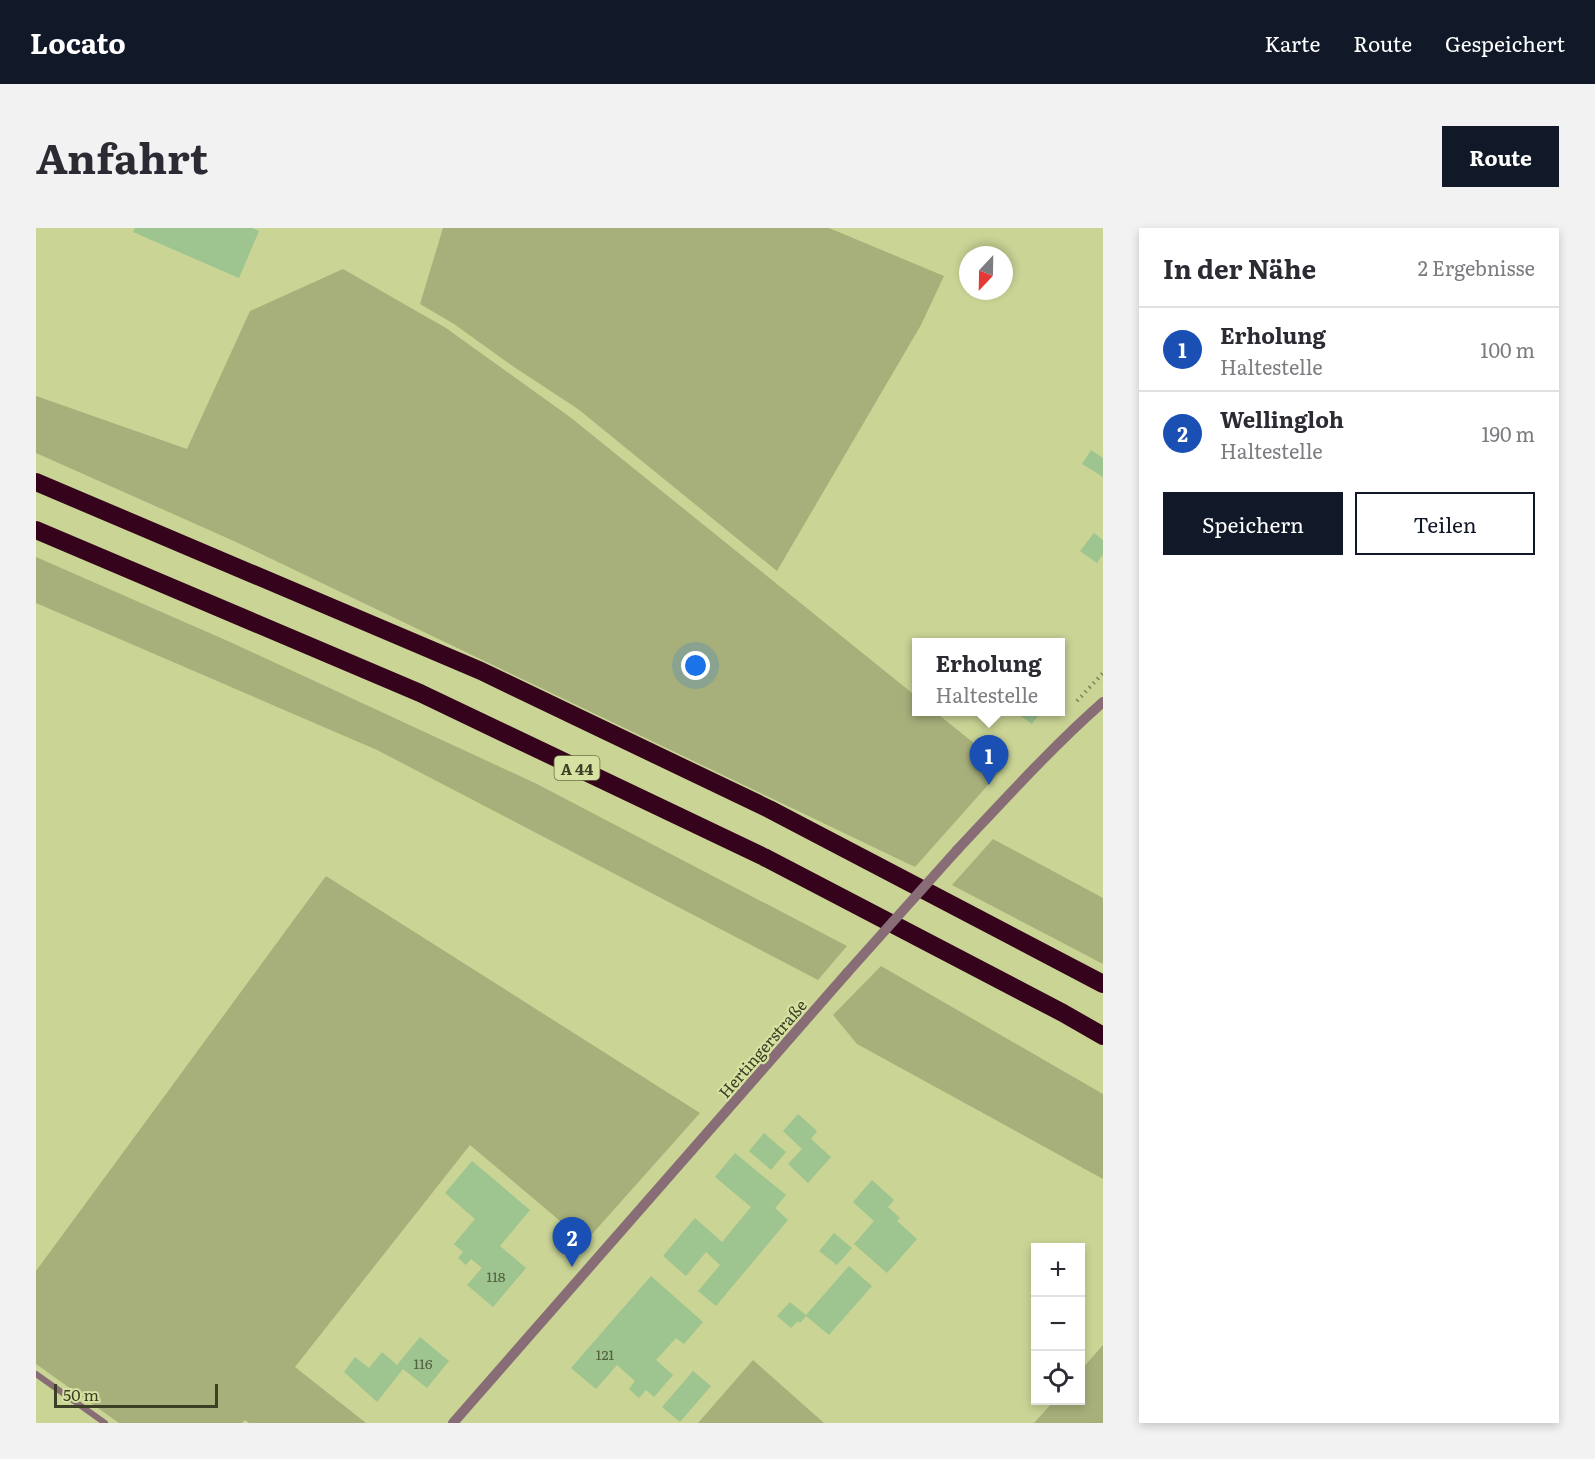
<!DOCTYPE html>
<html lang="de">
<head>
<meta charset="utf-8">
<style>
  body { margin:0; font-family:Literata,serif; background:#f2f2f3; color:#2b2b33 }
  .controls { position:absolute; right:18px; bottom:18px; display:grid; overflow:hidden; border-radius:0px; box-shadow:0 3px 9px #0003 }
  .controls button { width:54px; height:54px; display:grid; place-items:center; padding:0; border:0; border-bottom:2px solid #e1e1e2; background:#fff; color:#2b2b33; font:30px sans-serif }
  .compass { position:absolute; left:923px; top:18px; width:54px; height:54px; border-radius:50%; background:#fff; box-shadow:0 3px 9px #0003; rotate:202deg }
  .scale { position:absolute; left:18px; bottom:15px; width:164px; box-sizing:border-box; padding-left:6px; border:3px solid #3a3f25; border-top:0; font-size:16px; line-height:21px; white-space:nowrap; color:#3a3f25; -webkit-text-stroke:4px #d6e1a2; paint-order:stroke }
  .you { position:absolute; left:660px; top:438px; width:21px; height:21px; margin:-15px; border:4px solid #fff; border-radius:50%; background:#1a73e8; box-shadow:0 0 0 9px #1a73e833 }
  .badge { display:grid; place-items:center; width:39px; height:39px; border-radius:50%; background:#111827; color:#fff; font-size:20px; font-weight:700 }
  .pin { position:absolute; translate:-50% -50px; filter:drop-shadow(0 2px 3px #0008) }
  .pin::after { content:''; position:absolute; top:32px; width:21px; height:18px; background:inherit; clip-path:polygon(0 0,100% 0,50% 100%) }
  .popup { position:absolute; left:876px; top:410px; width:153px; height:78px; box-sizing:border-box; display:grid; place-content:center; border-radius:0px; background:#fff; filter:drop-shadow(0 2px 4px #0005); font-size:20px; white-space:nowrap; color:#7c7c81 }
  .popup b { font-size:22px; color:#2b2b33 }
  .popup::after { content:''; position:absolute; left:50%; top:100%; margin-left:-12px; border:12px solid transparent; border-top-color:#fff }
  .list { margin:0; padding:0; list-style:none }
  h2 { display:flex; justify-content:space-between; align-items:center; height:78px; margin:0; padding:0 24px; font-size:26px }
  h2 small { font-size:20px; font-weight:400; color:#7c7c81 }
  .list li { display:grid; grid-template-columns:39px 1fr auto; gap:18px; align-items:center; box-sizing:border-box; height:84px; padding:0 24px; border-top:2px solid #e1e1e2 }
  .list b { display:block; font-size:22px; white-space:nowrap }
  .list p { margin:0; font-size:20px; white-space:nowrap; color:#7c7c81 }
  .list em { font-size:20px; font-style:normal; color:#7c7c81 }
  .actions { display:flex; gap:12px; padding:18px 24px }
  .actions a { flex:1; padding:14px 0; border:2px solid #111827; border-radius:0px; text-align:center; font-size:21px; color:#111827 }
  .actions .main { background:#111827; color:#fff }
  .icon { flex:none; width:33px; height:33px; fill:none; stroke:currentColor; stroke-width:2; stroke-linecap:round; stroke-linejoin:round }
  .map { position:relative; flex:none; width:1067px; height:1195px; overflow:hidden; border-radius:0px }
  header { display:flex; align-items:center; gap:36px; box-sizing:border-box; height:84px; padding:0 30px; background:#111827; color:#fff }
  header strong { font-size:28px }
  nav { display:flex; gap:33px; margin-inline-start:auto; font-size:21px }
  .intro { display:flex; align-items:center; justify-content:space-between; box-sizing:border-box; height:144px; padding:0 36px }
  h1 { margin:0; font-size:42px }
  .button { padding:15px 27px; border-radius:0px; background:#111827; color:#fff; font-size:21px; font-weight:700 }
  main { display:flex; gap:36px; padding:0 36px }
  aside { flex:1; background:#fff; border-radius:0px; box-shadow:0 3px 9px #0003 }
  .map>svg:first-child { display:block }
  .green { fill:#a7b07b }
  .building { fill:#9ec48f }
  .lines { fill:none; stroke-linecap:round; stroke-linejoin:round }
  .path { stroke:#7d8559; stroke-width:4; stroke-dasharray:1.5 4.5; stroke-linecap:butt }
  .minor { stroke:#896d76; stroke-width:6 }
  .tertiary { stroke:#896d76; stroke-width:10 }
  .motorway { stroke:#36031c; stroke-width:18 }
  .tertiary-bridge { stroke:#896d76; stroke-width:10 }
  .labels { text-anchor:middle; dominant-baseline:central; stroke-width:4.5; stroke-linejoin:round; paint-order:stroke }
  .number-label { font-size:14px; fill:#536040 }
  .shield { fill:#d6e1a2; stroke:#69704a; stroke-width:1.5 }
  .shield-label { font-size:15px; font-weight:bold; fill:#3a3f25 }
  .street-label { font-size:16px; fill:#3a3f25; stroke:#d6e1a2 }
</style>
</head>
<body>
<header>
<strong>Locato</strong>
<nav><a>Karte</a><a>Route</a><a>Gespeichert</a></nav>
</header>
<div class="intro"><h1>Anfahrt</h1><a class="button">Route</a></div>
<main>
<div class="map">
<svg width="1067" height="1195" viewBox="0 0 1067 1195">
  <rect width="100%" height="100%" fill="#c9d495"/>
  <g class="green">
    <polygon points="407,0 793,0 908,48 885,97 741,343 542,181 478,139 418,96 384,76"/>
    <polygon points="307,41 410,100 534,189 881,469 881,484 899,484 968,539 879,639 200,314 0,225 0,168 151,221 214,83"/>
    <polygon points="0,329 194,414 501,556 811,718 782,752 341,522 0,375"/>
    <polygon points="957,611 1067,670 1067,736 916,657"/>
    <polygon points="290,648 664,885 549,1014 434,917 259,1139 330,1195 213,1195 209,1192 206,1195 83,1195 0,1136 0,1043"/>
    <polygon points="845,738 1067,866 1067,951 821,816 797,787"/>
    <polygon points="1067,1117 1067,1195 998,1195 1018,1173 1044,1172 1045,1142"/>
    <polygon points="717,1132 788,1195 662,1195"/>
  </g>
  <g class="building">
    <polygon points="99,0 216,0 223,3 203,50 97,4"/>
    <polygon points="1055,222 1067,230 1067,249 1046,236"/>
    <polygon points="1058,305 1067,312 1067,326 1061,335 1044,323"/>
    <polygon points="979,484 1005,484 996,496"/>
    <polygon points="762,886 781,903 775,911 795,929 772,955 752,936 766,921 747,903"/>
    <polygon points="728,905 750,924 735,942 713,923"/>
    <polygon points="699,925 750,967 739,980 752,992 680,1078 662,1063 684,1037 670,1024 650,1048 627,1028 659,990 686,1014 715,979 679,949"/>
    <polygon points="436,933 494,982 464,1018 490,1040 457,1079 431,1057 446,1040 435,1031 430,1037 422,1030 427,1024 418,1016 439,991 409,965"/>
    <polygon points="836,952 858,972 852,979 864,990 861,993 881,1011 851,1045 818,1016 838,993 817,974"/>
    <polygon points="798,1005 816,1020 801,1037 783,1023"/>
    <polygon points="813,1038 836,1058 793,1107 770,1088 764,1095 762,1093 755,1100 741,1088 754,1074 770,1087"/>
    <polygon points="615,1048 667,1094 648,1116 640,1110 620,1132 637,1147 618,1169 610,1162 603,1170 593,1161 599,1153 581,1137 560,1161 535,1140"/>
    <polygon points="384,1109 413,1133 391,1160 367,1141 341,1174 308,1144 319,1129 333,1140 346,1124 361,1137"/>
    <polygon points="657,1143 675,1158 644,1194 626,1179"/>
  </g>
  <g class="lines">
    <polyline class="path" points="1041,473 1067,445"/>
    <polyline class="minor" points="0,1146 69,1195"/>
    <g class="tertiary">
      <path d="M921,622C969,571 1015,520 1067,474"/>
      <polyline points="417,1195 811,745"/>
    </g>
    <g class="motorway">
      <polyline points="0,254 445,443 733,581 1067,756"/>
      <polyline points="0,302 384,465 728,629 1027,785 1067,808"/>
    </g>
    <polyline class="tertiary-bridge" points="811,745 921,622"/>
  </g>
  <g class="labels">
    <g class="number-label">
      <text x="460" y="1048">118</text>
      <text x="569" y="1126">121</text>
      <text x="387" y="1135">116</text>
    </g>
    <rect class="shield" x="518.5" y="528" width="45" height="24" rx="4.5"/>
    <g class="shield-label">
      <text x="541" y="540">A 44</text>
    </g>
    <g class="street-label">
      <text transform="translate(726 820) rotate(-49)">Hertingerstraße</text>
    </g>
  </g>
</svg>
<div class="controls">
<button>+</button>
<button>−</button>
<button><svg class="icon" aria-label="locate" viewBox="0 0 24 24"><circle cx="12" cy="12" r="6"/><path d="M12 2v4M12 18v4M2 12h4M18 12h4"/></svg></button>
</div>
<svg class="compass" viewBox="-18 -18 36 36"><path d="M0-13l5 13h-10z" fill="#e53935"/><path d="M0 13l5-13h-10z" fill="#7c7c81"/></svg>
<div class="scale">50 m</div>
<div class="you"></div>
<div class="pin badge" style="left:953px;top:557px;background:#1a4fb4">1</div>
<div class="popup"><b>Erholung</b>Haltestelle</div>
<div class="pin badge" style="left:536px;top:1039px;background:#1a4fb4">2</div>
</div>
<aside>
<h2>In der Nähe<small>2 Ergebnisse</small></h2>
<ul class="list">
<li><span class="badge" style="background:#1a4fb4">1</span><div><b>Erholung</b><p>Haltestelle</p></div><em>100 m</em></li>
<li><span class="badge" style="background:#1a4fb4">2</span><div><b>Wellingloh</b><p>Haltestelle</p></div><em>190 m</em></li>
</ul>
<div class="actions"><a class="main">Speichern</a><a>Teilen</a></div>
</aside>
</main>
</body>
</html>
